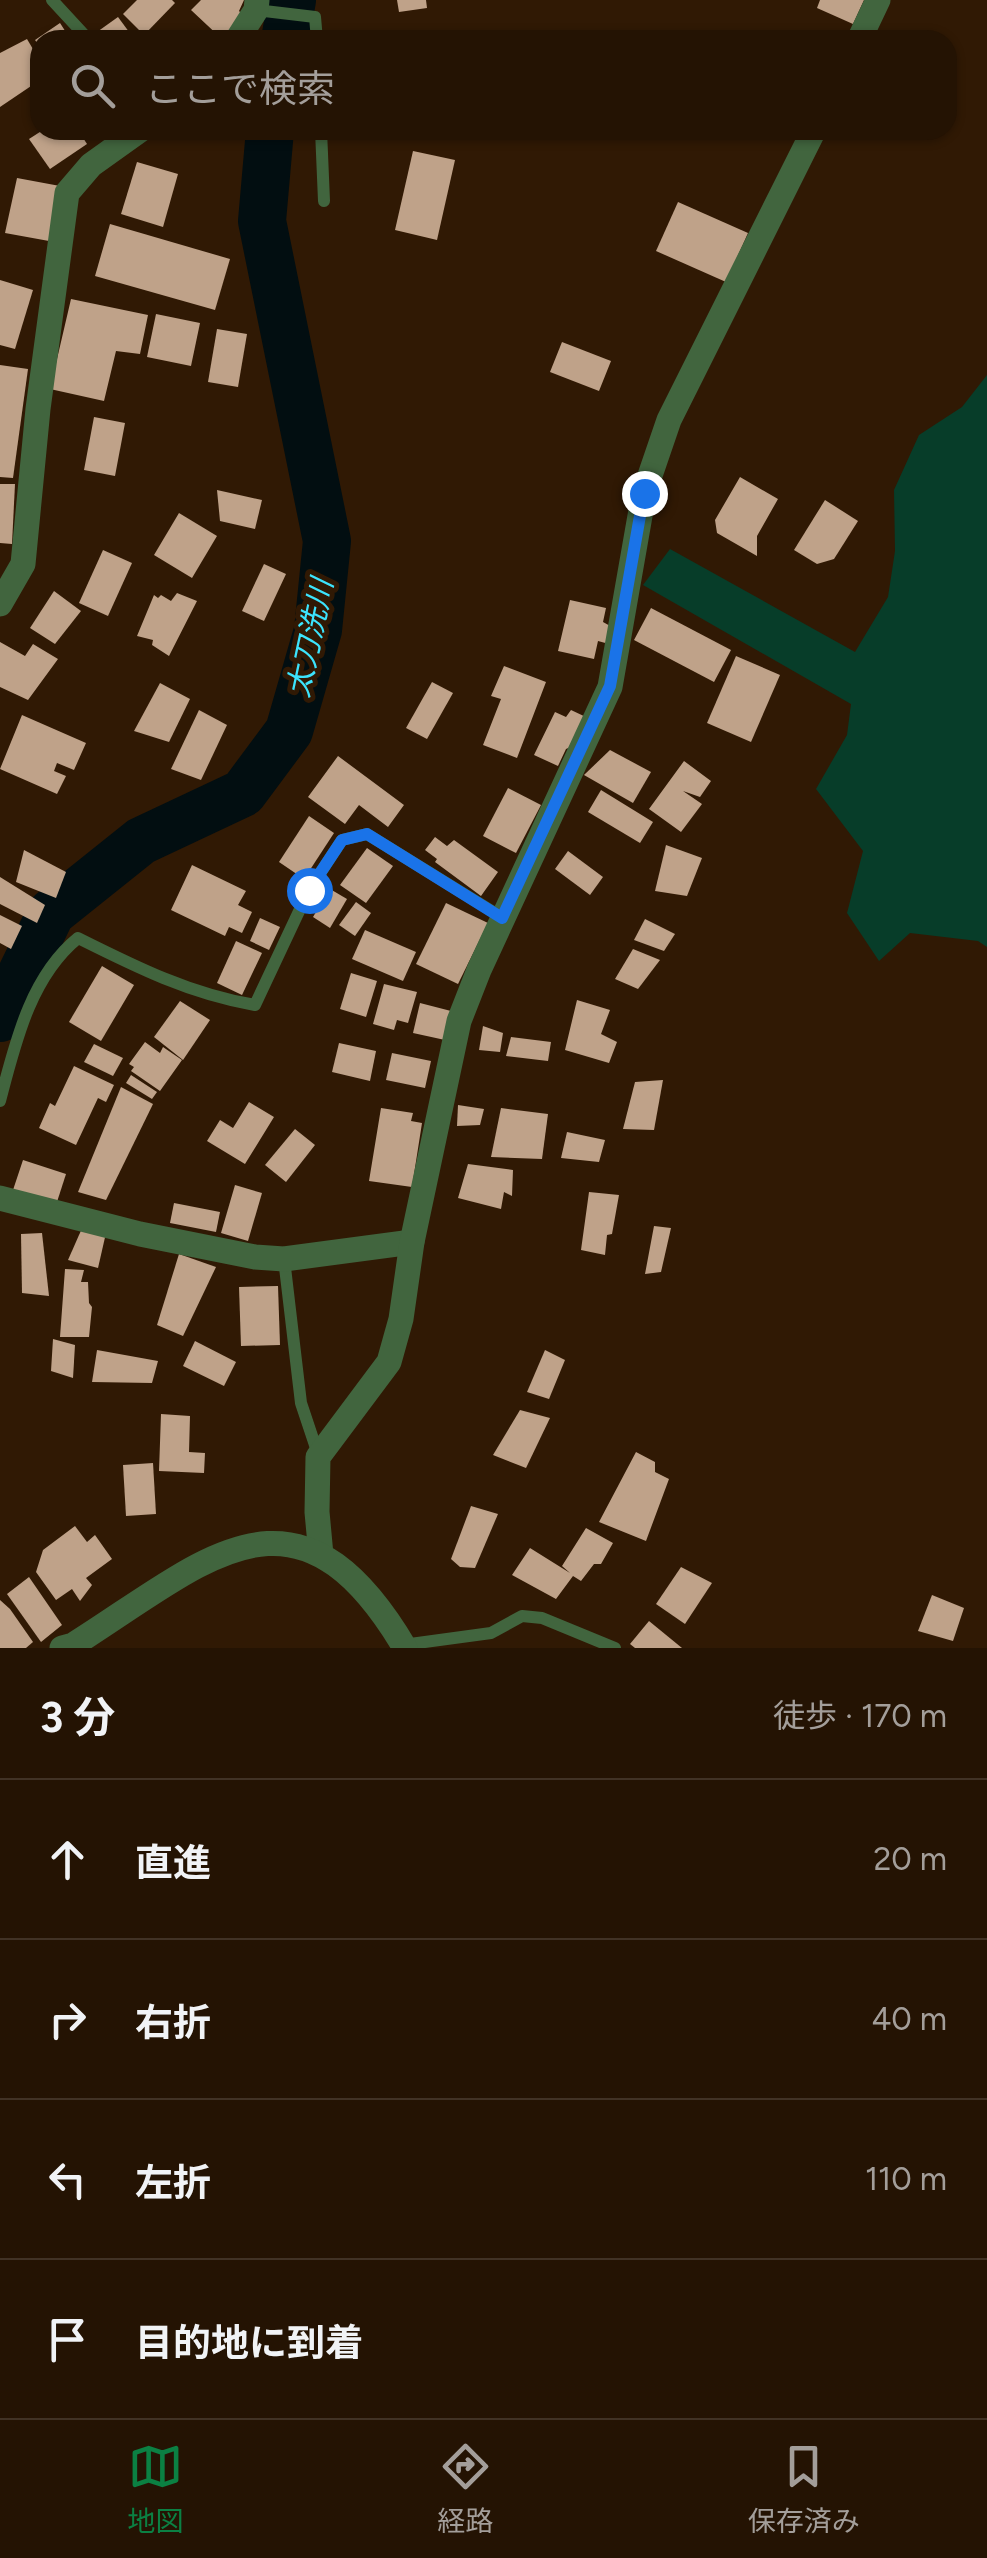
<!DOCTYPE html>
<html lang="ja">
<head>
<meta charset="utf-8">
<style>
  body { margin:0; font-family:Figtree,"Noto Sans JP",sans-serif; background:#2c1c0d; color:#f1f3f6 }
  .stop { position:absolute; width:30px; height:30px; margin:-22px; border:8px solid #1a73e8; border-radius:50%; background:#fff }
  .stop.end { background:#1a73e8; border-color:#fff; box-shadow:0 2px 10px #0008 }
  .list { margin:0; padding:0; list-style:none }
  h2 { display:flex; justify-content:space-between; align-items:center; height:130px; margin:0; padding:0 40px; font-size:42px }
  h2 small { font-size:32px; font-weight:400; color:#a39e9a }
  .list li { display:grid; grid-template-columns:65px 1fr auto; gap:30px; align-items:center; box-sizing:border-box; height:160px; padding:0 40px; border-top:2px solid #413225 }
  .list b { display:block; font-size:38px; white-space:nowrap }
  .list em { font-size:32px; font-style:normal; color:#a39e9a }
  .icon { flex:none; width:55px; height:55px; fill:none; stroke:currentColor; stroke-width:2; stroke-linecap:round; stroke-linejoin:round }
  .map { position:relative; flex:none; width:987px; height:1648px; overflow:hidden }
  .search { position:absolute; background:#241303; box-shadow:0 2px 8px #0004; left:30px; right:30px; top:30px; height:110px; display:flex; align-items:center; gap:25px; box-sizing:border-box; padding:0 35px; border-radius:30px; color:#a39e9a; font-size:38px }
  .sheet { height:770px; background:#241303 }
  nav { display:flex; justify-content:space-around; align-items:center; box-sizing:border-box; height:140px; border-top:2px solid #413225; background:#241303; font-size:28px; color:#a39e9a }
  nav a { display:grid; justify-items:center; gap:5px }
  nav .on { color:#0b8043 }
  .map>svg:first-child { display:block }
  .green { fill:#073d29 }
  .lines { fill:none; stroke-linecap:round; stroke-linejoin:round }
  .river { stroke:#020e11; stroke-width:48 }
  .building { fill:#bfa289 }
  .lane { stroke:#41653e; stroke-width:12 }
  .street { stroke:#41653e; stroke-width:25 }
  .route { stroke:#1a73e8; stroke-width:12 }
  .labels { text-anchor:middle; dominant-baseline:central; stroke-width:10; stroke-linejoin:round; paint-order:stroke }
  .water-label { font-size:30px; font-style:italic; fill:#3ce4fd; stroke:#301904 }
</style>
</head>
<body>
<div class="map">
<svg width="987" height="1648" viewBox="0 0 987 1648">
  <rect width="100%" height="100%" fill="#301904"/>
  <polygon class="green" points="987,375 987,947 978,941 910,933 879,961 847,913 863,851 816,789 847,735 851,704 643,585 670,549 855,652 888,597 895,551 894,490 919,435 962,407"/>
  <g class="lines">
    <g class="river">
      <polyline points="285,40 292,0"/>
      <polyline points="0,1018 51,913 141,841 243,793 289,731 318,630 327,541 262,221 270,130"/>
    </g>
  </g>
  <g class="building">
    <polygon points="137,0 172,0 175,3 144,35 123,14"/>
    <polygon points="201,0 244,0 239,11 247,19 228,40 223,40 191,10"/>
    <polygon points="397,0 426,0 427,8 399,12"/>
    <polygon points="820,0 864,0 853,24 817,8"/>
    <polygon points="118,17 135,40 104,40 97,32"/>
    <polygon points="60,23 71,40 40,40 40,47 35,40"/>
    <polygon points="27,39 40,61 40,80 0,107 0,53"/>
    <polygon points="43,130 78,130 87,144 50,169 29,139"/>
    <polygon points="413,151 455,160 437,240 395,230"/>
    <polygon points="137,162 178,174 163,227 121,214"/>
    <polygon points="17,178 60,186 49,241 5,233"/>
    <polygon points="678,202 748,233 726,282 656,251"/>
    <polygon points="110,224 230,259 215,310 95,276"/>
    <polygon points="0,280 33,290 15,349 0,345"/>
    <polygon points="71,299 148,315 140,354 116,351 104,401 50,389"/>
    <polygon points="156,314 200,323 191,366 147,357"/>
    <polygon points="217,329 247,334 238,387 208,382"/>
    <polygon points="562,342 611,361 599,391 550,372"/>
    <polygon points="0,365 28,369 13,478 0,477"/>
    <polygon points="94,417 125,423 115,476 84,470"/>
    <polygon points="740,477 778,499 757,536 757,556 717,533 715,520"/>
    <polygon points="0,484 15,484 12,544 0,543"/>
    <polygon points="217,490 262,500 255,529 220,521"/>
    <polygon points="825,500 858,521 834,559 817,564 794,550"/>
    <polygon points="179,513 217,536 192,578 154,555"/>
    <polygon points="103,550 132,563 108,616 79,603"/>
    <polygon points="264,564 286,574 264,621 242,611"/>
    <polygon points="54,591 81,611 55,644 30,628"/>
    <polygon points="177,593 197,601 169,656 152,645 153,640 137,636 154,595 158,598 161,595 171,601"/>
    <polygon points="570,600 606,608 603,622 612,627 609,644 598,641 594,659 558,651"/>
    <polygon points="651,608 731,650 714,682 634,640"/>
    <polygon points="0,642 25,656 33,644 58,659 28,700 0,687"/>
    <polygon points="736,656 780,675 751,742 707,723"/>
    <polygon points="504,666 546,682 517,758 483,745 501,699 491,696"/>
    <polygon points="432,682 453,693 427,739 406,728"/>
    <polygon points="160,683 190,699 169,742 134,731"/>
    <polygon points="199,710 227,725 201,780 171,769"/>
    <polygon points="571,710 588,718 575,745 566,749 558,766 534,755 555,712 566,717"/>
    <polygon points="22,715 86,743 74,770 57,763 54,771 66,776 57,794 0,769"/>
    <polygon points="610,750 651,772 633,803 584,775"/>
    <polygon points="338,756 404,805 388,827 359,805 345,824 308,797"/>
    <polygon points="684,761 711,781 700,797 683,791 702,804 681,832 649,809"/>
    <polygon points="508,788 541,805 516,853 483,836"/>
    <polygon points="601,790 653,822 640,843 588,812"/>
    <polygon points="309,816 334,833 304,879 279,862"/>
    <polygon points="435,837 447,846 454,840 498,872 481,896 435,862 437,859 425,850"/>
    <polygon points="666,845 702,858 687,896 655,891"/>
    <polygon points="367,848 393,866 366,903 340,885"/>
    <polygon points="24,850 66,872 56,898 16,882"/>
    <polygon points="568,851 603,877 590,895 555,869"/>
    <polygon points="192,865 246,891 238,905 252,912 242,933 229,927 225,936 171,910"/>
    <polygon points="0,877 45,905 37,923 0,904"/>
    <polygon points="330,889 347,899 330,928 313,917"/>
    <polygon points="356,902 371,913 355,936 339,925"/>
    <polygon points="446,903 488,923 458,984 416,964"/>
    <polygon points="0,915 22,926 11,949 0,943"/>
    <polygon points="260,918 280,927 269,950 250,941"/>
    <polygon points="645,919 675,934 664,951 634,940"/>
    <polygon points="365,930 416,952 403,981 352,959"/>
    <polygon points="236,941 262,953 242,995 217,983"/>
    <polygon points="633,949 660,960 638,989 615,979"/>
    <polygon points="102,966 134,985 101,1041 69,1022"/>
    <polygon points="351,973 377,981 366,1017 340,1009"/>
    <polygon points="384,984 417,992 408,1023 397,1020 394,1030 373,1024"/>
    <polygon points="577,1000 610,1010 601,1034 617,1042 609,1063 565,1050"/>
    <polygon points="180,1001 210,1020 183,1060 154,1037"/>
    <polygon points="420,1003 451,1011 445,1040 413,1033"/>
    <polygon points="483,1026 503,1033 500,1052 479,1050"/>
    <polygon points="511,1037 551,1042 548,1061 506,1056"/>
    <polygon points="145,1042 160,1053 163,1047 182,1060 160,1091 131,1071 134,1067 129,1064"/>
    <polygon points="339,1043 376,1051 370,1081 332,1072"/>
    <polygon points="94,1044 123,1058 113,1076 84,1062"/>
    <polygon points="392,1053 431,1061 425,1088 386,1080"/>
    <polygon points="74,1066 114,1085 106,1102 98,1098 76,1145 39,1128 50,1103 55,1106"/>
    <polygon points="131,1075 157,1092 152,1099 126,1083"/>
    <polygon points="663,1080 654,1130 623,1129 635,1082"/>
    <polygon points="121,1087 153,1104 106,1200 78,1192"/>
    <polygon points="249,1102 274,1117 245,1164 207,1141 220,1120 233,1128"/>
    <polygon points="458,1105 484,1109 480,1125 457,1126"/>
    <polygon points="381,1108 413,1113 411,1121 422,1123 412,1187 369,1181"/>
    <polygon points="501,1108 548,1114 542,1159 491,1157"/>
    <polygon points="295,1129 315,1145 286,1182 265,1165"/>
    <polygon points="567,1132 605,1140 599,1162 561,1158"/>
    <polygon points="23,1160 66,1174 56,1205 13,1190"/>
    <polygon points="468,1164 513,1170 512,1196 504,1192 501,1209 458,1198"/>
    <polygon points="235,1185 262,1193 248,1241 221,1233"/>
    <polygon points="589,1192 619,1195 612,1234 607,1235 605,1255 581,1250"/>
    <polygon points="174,1203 220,1212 216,1232 170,1223"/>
    <polygon points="83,1226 106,1233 98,1268 68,1260"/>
    <polygon points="654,1226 671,1228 661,1272 645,1274"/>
    <polygon points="42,1233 49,1296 22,1293 21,1234"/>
    <polygon points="179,1254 216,1267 183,1336 157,1325"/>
    <polygon points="65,1269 84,1270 81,1282 88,1282 89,1303 92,1307 89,1337 60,1337"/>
    <polygon points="278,1286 280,1345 241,1346 239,1287"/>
    <polygon points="53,1339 75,1345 73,1378 51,1371"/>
    <polygon points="195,1341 236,1362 224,1386 183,1366"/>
    <polygon points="97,1350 158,1361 152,1383 92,1382"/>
    <polygon points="545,1350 565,1360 549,1399 527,1392"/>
    <polygon points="520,1410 550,1418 526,1468 493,1455"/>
    <polygon points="161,1414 190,1416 189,1452 205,1453 204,1473 159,1471"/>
    <polygon points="636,1452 655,1462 655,1472 669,1479 646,1541 599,1522"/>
    <polygon points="153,1463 156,1514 126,1516 123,1465"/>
    <polygon points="471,1506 498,1514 475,1568 460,1567 451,1559"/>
    <polygon points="75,1526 87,1542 95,1535 112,1559 86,1578 92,1585 80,1601 72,1589 56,1600 36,1572 43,1550"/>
    <polygon points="586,1528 613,1543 601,1564 594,1564 581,1581 573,1576 556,1599 512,1575 530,1548 570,1573 562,1566"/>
    <polygon points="681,1567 712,1583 685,1624 656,1604"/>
    <polygon points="29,1577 62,1625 41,1642 7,1594"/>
    <polygon points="932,1595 964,1608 953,1641 918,1631"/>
    <polygon points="0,1600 10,1609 33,1642 26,1648 0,1648"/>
    <polygon points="649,1621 682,1648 635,1648 630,1644"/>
  </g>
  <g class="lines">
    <g class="lane">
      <polyline points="52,0 89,40"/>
      <polyline points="256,10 315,17 317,40"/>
      <polyline points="321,130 324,201"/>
      <path d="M0,1101C15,1044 30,977 78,938C136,967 190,994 255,1005L309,890L342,840L367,834L503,918"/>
      <polyline points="284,1259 301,1403 318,1454"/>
      <polyline points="403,1645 491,1633 522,1616 542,1618 615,1648"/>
    </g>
    <g class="street">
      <polyline points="237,40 256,10 257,0"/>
      <polyline points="859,40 878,0"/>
      <polyline points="0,604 23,564 38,409 67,193 91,165 140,130"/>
      <polyline points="0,1198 140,1234 255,1257 284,1259 412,1242"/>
      <polyline points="321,1555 317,1512 318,1457 389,1362 401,1319 412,1242 459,1021 479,970 610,687 644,493 669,420 814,130"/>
      <path d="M62,1648L73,1645C205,1562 296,1464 405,1648"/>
    </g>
  </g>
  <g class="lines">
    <polyline class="route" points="309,890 342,840 367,834 502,918 610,686 644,493"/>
  </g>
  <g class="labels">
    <g class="water-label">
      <text transform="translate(310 638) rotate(-78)">太刀洗川</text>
    </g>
  </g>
</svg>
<div class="stop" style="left:309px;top:890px"></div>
<div class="stop end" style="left:644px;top:493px"></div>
<div class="search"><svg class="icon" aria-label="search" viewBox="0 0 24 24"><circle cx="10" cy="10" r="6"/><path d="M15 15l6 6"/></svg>ここで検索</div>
</div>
<section class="sheet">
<h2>3 分<small>徒歩 · 170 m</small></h2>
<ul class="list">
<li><svg class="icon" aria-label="ahead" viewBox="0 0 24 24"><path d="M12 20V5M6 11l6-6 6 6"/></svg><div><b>直進</b></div><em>20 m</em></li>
<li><svg class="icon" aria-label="right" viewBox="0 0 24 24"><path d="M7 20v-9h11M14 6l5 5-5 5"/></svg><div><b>右折</b></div><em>40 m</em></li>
<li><svg class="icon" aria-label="left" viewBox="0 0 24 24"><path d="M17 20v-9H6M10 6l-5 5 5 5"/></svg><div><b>左折</b></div><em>110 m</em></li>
<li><svg class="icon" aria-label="arrive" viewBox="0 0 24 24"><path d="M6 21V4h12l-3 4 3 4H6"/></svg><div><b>目的地に到着</b></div></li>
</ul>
</section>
<nav>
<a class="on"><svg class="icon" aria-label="map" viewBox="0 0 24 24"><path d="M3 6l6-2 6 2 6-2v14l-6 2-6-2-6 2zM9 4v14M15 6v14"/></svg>地図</a>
<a><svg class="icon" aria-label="directions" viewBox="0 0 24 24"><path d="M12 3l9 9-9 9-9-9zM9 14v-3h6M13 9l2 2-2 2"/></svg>経路</a>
<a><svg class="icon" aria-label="saved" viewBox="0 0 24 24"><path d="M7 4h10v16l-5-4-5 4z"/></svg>保存済み</a>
</nav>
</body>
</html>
